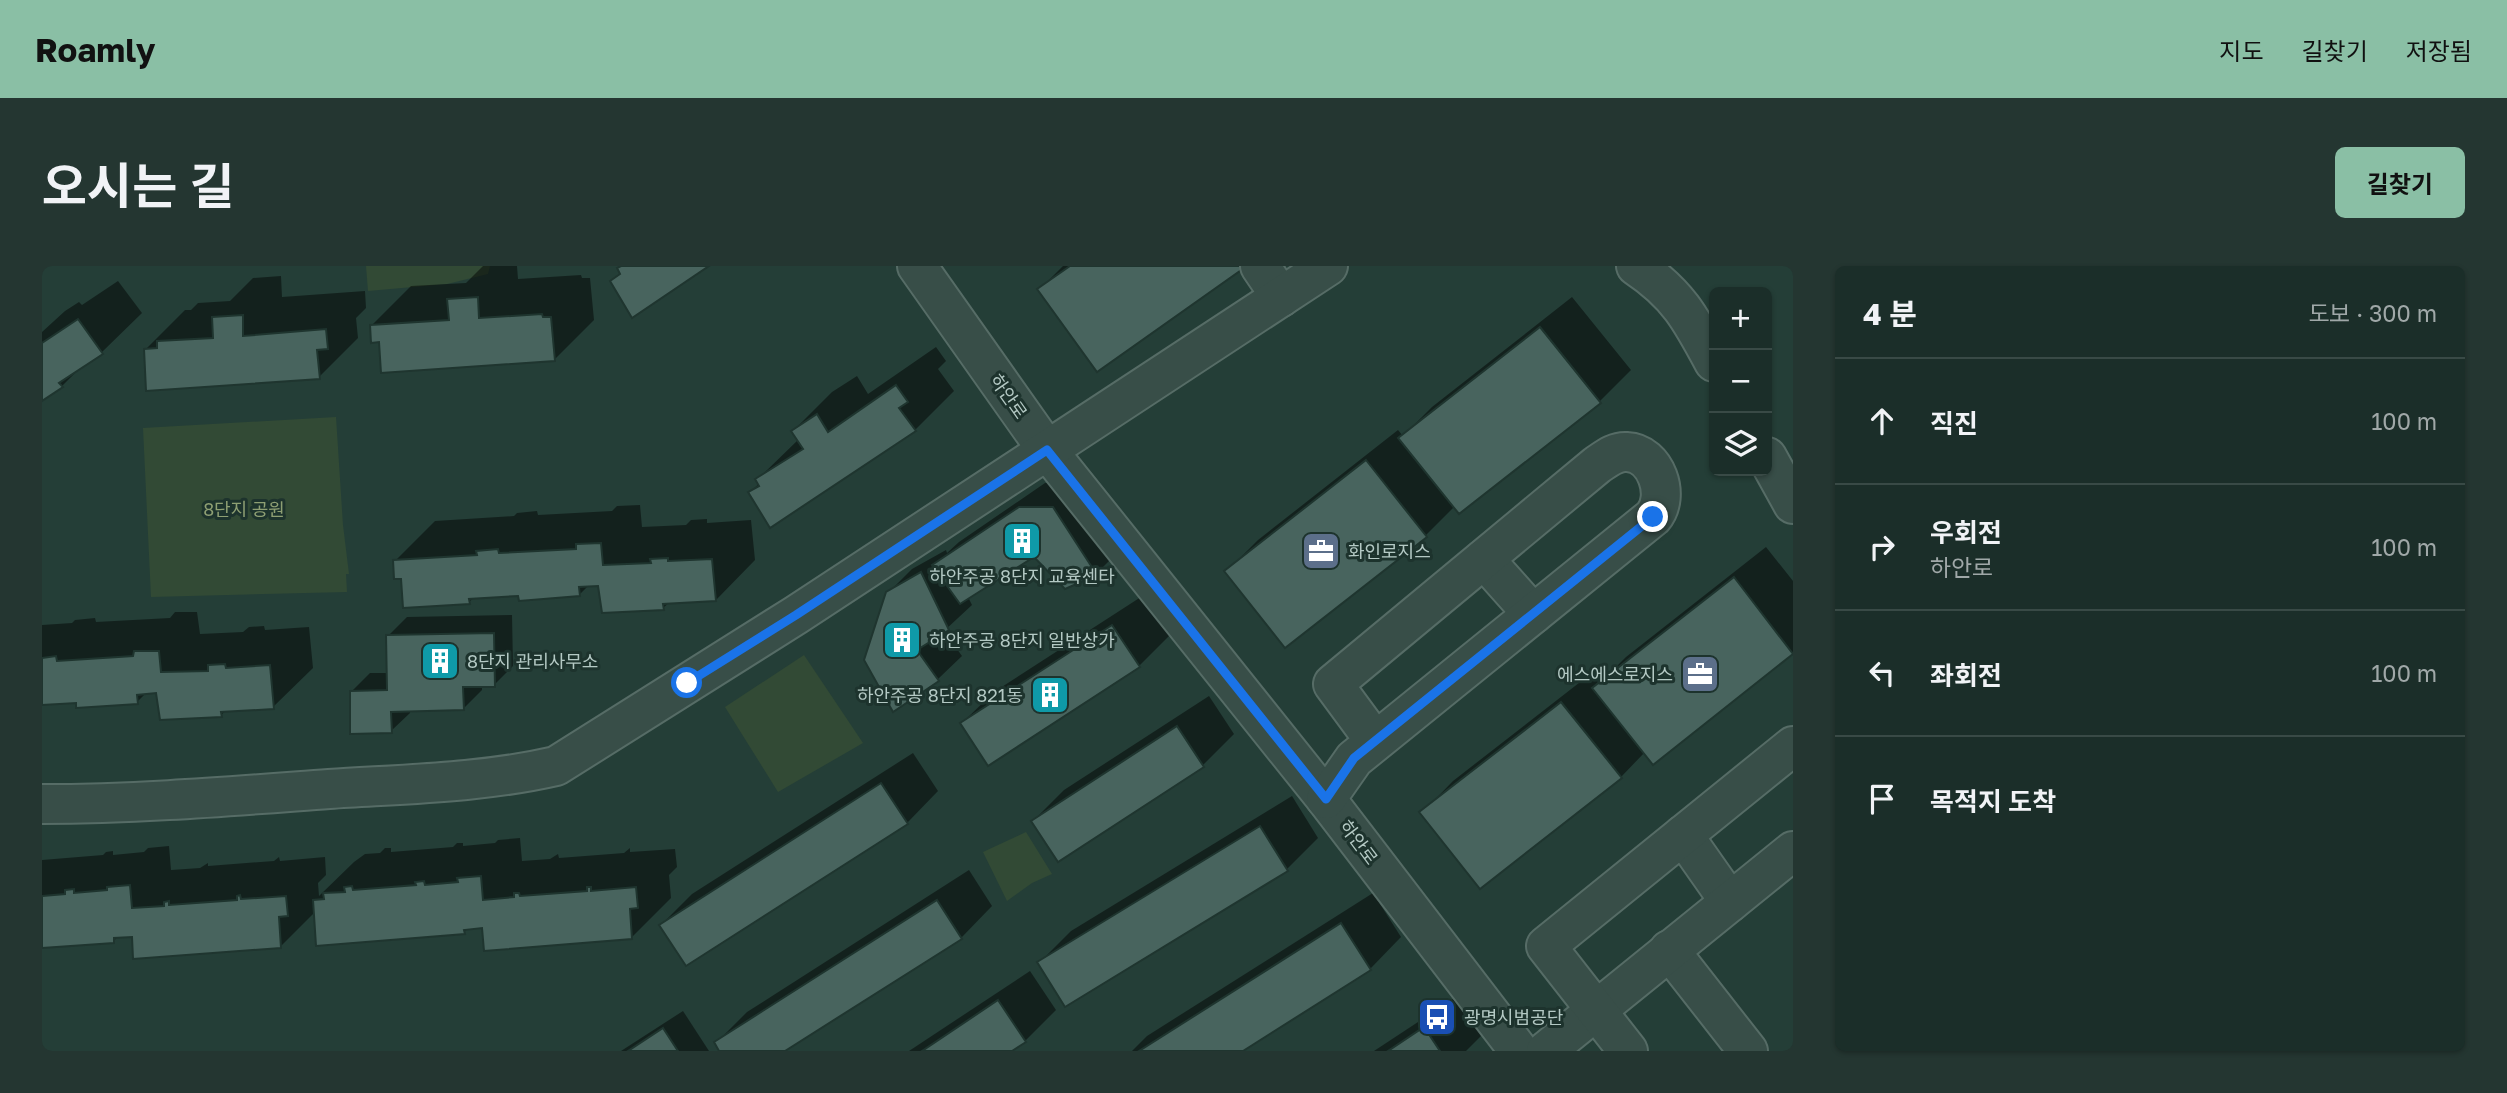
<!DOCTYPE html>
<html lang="ko">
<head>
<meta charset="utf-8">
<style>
  body { margin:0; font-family:"Golos Text","Noto Sans KR",sans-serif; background:#243631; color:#f1f3f6 }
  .controls { position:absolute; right:21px; top:21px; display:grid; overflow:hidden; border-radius:10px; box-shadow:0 2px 5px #0004 }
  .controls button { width:63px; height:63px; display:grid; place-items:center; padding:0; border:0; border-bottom:2px solid #394a46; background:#1b2e29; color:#f1f3f6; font:35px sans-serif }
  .stop { position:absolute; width:21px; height:21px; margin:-16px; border:5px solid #1a73e8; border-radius:50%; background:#fff }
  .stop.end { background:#1a73e8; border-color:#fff; box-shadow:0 2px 7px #0008 }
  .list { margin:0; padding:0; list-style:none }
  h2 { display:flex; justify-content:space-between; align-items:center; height:91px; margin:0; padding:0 28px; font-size:30px }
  h2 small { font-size:23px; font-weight:400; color:#a0a8a8 }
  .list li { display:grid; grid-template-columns:46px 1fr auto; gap:21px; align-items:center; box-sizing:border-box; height:126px; padding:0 28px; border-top:2px solid #394a46 }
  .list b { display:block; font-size:26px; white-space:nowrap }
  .list p { margin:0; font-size:23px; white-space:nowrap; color:#a0a8a8 }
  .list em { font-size:23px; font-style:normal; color:#a0a8a8 }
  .icon { flex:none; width:38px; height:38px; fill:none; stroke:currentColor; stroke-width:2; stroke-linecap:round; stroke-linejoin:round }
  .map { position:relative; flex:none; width:1751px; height:785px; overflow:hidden; border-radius:10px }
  header { display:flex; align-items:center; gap:42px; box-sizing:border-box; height:98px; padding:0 35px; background:#8abfa5; color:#111 }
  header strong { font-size:33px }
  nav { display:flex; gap:38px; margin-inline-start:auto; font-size:24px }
  .intro { display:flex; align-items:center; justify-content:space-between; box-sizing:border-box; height:168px; padding:0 42px }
  h1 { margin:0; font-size:49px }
  .button { padding:18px 32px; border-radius:10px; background:#8abfa5; color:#111; font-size:24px; font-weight:700 }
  main { display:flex; gap:42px; padding:0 42px }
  aside { flex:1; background:#1b2e29; border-radius:10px; box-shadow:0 2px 5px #0004 }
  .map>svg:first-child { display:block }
  .green { fill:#324a35 }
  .shadow { fill:#0007 }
  .building { fill:#48645e; stroke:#1f352f; stroke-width:2 }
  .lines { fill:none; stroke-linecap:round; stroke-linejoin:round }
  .minor-casing { stroke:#566c66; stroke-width:42 }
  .minor { stroke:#384e48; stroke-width:38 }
  .route { stroke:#1a73e8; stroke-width:9 }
  .labels { text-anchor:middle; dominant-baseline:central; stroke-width:6; stroke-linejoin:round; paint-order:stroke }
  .street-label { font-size:18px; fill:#b4c9c4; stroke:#1d332d }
  .park-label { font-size:18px; fill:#8e9f73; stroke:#1d332d }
  .poi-label { font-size:18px; fill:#b4c9c4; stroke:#1d332d; text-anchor:start }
</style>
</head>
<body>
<header>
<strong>Roamly</strong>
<nav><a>지도</a><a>길찾기</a><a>저장됨</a></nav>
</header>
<div class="intro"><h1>오시는 길</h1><a class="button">길찾기</a></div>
<main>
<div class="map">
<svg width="1751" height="785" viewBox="0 0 1751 785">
  <rect width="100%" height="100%" fill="#243e37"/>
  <g class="green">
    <polygon points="324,0 448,0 446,8 405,18 326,25"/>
    <polygon points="294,151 301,259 307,308 304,308 305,326 109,331 101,162"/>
    <polygon points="762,389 821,477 736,526 683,441"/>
    <polygon points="984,566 1010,608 990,617 965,635 941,586"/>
  </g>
  <g class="shadow">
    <polygon points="441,0 475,0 476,13 539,9 540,12 548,12 552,54 513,93 339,74 330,59 369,20 424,17"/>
    <polygon points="1021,0 1202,0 997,24"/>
    <polygon points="239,10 240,31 323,25 324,42 314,52 316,72 277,111 104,83 143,44 149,44 156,37 188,35 211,12"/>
    <polygon points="76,15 100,47 60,86 39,101 20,120 0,133 0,66 23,45 37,36 40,39"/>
    <polygon points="1530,31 1589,104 1557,136 1413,240 1384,269 1185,305 1216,274 1356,164 1361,170 1390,141"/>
    <polygon points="894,81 904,95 896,103 912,125 873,164 708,226 718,217 715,214 757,173 751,165 790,126 815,110 826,128"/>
    <polygon points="1003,217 1035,217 1078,284 1054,308 992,288 926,331 930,339 902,365 920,390 896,413 851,444 846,327 870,303 904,284 905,287 917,276"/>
    <polygon points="598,239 600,261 644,259 649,254 665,253 665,257 709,254 713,294 674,334 628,336 621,342 558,318 547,319 537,329 477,328 433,331 427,336 361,311 353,295 393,255 472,250 475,247 495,245 496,249 570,245 575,240"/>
    <polygon points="1724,281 1751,315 1751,386 1611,496 1603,486 1579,511 1380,547 1411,515 1551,406 1559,416 1584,391"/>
    <polygon points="1102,329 1128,369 1097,400 920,457 952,426"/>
    <polygon points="133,346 155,346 158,368 201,366 207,361 222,360 223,364 267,361 271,402 231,441 185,444 179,449 116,425 105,426 95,436 0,437 0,359 30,357 33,354 53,352 54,356 128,352"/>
    <polygon points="470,349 471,400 452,419 440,419 440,424 421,443 368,444 368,447 349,465 309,426 328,407 346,407 346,370 365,351"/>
    <polygon points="1167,430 1192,468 1161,499 991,555 1022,524"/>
    <polygon points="871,487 896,525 865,557 619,659 650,628"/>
    <polygon points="1250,530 1276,572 1245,603 998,696 1029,665"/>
    <polygon points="478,572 480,595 508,593 516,588 517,592 582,587 588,582 588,586 633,583 635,601 627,609 629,632 589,672 442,661 427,662 422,666 274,645 239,680 91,669 76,670 72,675 0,681 0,594 61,589 64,586 71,585 71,589 102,586 106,582 127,580 129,604 158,602 166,597 166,600 232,595 237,591 238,595 283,591 284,609 276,617 277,630 312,596 323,588 338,587 343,582 349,582 349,586 411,581 415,577 421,577 421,580 453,577 456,574"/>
    <polygon points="927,604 950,640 919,672 740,785 679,785 674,777 705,746"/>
    <polygon points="1331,627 1359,671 1328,703 1198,785 1090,785 1105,770"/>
    <polygon points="988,705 1014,744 983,775 967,785 867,785"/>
    <polygon points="1414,731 1439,770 1424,785 1332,785"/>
    <polygon points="641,745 667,785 579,785"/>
  </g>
  <g class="building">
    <polygon points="579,0 667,0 590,52 568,15 578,8 575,2"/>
    <polygon points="1028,0 1205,0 1055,106 995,23"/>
    <polygon points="436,31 437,52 500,48 501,51 509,51 513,95 339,107 337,76 329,77 328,59 407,54 405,33"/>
    <polygon points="201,49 201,70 284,63 286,83 275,84 278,113 104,125 102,83 115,82 115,75 171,72 170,51"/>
    <polygon points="36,53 61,88 17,117 21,121 0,135 0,77"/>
    <polygon points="1498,61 1559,137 1417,248 1356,172"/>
    <polygon points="854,119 866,136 857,142 874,165 728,262 706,226 717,220 713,213 761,183 749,165 775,148 786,166"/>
    <polygon points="1324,194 1385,271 1243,382 1182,305"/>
    <polygon points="977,241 1011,241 1055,309 1023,323 992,291 918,338 890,299"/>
    <polygon points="559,277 561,299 609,297 608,293 626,292 626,295 670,293 674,335 621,338 622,344 560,347 556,320 537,321 538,330 477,335 476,330 427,333 428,338 361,342 359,313 352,313 351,294 435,289 434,285 456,283 457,287 534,283 534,278"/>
    <polygon points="879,306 907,364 875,384 897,415 851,446 822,394 844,326"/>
    <polygon points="1692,311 1751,388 1611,499 1550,422"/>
    <polygon points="1070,359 1098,401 946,500 918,457"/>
    <polygon points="452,367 453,421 421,421 422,444 349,446 350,467 308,468 308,425 345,424 344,369"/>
    <polygon points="92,385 117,385 119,406 166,405 166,399 183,398 184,402 228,399 232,443 179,446 180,451 118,454 114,427 95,429 96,438 34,442 34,437 0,439 0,392 14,390 15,395 91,390"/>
    <polygon points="1519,436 1580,512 1438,623 1377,546"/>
    <polygon points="1135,460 1162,501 1016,596 989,555"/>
    <polygon points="839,517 866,558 644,700 617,659"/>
    <polygon points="1218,560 1246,605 1023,741 995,696"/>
    <polygon points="439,610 441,634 472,631 472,627 477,627 478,630 545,625 545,621 549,621 549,625 594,621 596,642 588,643 590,673 442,685 440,662 422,664 423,668 274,680 271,634 282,633 281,627 303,626 302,621 310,620 311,624 374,619 373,616 382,615 383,619 416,616 415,612"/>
    <polygon points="88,619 90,642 122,640 122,636 127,635 127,639 195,634 195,630 198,629 199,633 244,630 246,650 237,651 239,682 91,693 90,671 72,672 72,677 0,682 0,630 23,628 23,624 32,623 32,627 65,624 65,621"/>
    <polygon points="895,634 920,673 743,785 677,785 672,776"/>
    <polygon points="1299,657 1329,704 1201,785 1097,785"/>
    <polygon points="956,734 984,776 970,785 880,785"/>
    <polygon points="1382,761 1398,785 1346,785"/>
    <polygon points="621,762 636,785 586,785"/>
  </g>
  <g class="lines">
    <defs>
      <g id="minor">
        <polyline points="875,0 1005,184 1284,533 1477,785"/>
        <polyline points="1218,0 1239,31"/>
        <path d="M1594,0C1636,28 1649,53 1672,96"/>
        <polyline points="1725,191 1751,238"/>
        <polyline points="1442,293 1491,348"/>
        <path d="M1284,533L1312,493L1611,251C1629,230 1614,187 1585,186C1573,185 1564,193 1555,199L1291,418L1333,475"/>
        <path d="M0,538C96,538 191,530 287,523C363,518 440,517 514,500L754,349L1286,0"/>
        <polyline points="1641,569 1688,636"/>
        <polyline points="1627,684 1706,785"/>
        <polyline points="1504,785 1751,585"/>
        <polyline points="1586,785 1504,680 1751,480"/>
      </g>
    </defs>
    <use href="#minor" class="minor-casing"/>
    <use href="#minor" class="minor"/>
  </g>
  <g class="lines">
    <polyline class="route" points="645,417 754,349 1005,184 1284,533 1312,492 1611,251"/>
  </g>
  <defs>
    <symbol id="building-square" viewBox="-11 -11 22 22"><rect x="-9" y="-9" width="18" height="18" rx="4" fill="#0f9aa8" stroke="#1d332d"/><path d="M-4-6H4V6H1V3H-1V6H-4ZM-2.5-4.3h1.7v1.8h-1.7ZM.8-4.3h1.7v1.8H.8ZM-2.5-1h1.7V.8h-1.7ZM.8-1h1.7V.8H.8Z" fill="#fff"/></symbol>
    <symbol id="office-square" viewBox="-11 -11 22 22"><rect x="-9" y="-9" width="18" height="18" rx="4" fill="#5c6f8a" stroke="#1d332d"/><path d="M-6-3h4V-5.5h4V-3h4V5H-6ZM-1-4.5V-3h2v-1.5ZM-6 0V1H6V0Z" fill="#fff"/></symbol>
    <symbol id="bus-square" viewBox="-11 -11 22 22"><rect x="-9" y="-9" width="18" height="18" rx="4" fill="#1a4fb4" stroke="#1d332d"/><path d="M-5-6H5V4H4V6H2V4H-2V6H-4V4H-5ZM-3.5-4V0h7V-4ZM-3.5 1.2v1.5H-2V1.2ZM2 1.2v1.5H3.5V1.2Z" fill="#fff"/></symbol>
  </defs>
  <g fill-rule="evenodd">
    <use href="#building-square" x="958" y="253" width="44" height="44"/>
    <use href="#office-square" x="1257" y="263" width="44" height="44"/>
    <use href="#building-square" x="838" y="352" width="44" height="44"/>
    <use href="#building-square" x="376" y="373" width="44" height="44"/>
    <use href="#office-square" x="1636" y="386" width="44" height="44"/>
    <use href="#building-square" x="986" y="407" width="44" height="44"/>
    <use href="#bus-square" x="1373" y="729" width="44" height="44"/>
  </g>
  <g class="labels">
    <g class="street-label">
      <text transform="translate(967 130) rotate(55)">하안로</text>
      <text transform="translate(1317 576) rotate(53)">하안로</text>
    </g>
    <g class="park-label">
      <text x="202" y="243">8단지 공원</text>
    </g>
    <g class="poi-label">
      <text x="1306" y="285">화인로지스</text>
      <text x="980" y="310" text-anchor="middle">하안주공 8단지 교육센타</text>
      <text x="887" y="374">하안주공 8단지 일반상가</text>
      <text x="425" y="395">8단지 관리사무소</text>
      <text x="1631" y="408" text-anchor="end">에스에스로지스</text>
      <text x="981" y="429" text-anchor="end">하안주공 8단지 821동</text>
      <text x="1422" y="751">광명시범공단</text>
    </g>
  </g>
</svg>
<div class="controls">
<button>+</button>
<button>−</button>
<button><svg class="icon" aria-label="layers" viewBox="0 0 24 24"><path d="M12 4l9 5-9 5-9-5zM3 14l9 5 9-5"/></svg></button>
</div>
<div class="stop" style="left:645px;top:417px"></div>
<div class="stop end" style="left:1611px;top:251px"></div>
</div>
<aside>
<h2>4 분<small>도보 · 300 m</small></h2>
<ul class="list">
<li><svg class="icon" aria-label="ahead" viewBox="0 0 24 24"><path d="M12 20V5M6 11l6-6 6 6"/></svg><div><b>직진</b></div><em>100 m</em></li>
<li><svg class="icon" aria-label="right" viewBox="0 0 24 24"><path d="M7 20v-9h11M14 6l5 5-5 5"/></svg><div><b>우회전</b><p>하안로</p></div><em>100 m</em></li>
<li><svg class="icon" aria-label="left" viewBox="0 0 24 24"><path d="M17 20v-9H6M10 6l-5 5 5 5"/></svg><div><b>좌회전</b></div><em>100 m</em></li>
<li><svg class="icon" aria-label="arrive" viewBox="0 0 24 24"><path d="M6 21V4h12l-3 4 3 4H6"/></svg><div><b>목적지 도착</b></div></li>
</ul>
</aside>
</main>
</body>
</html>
